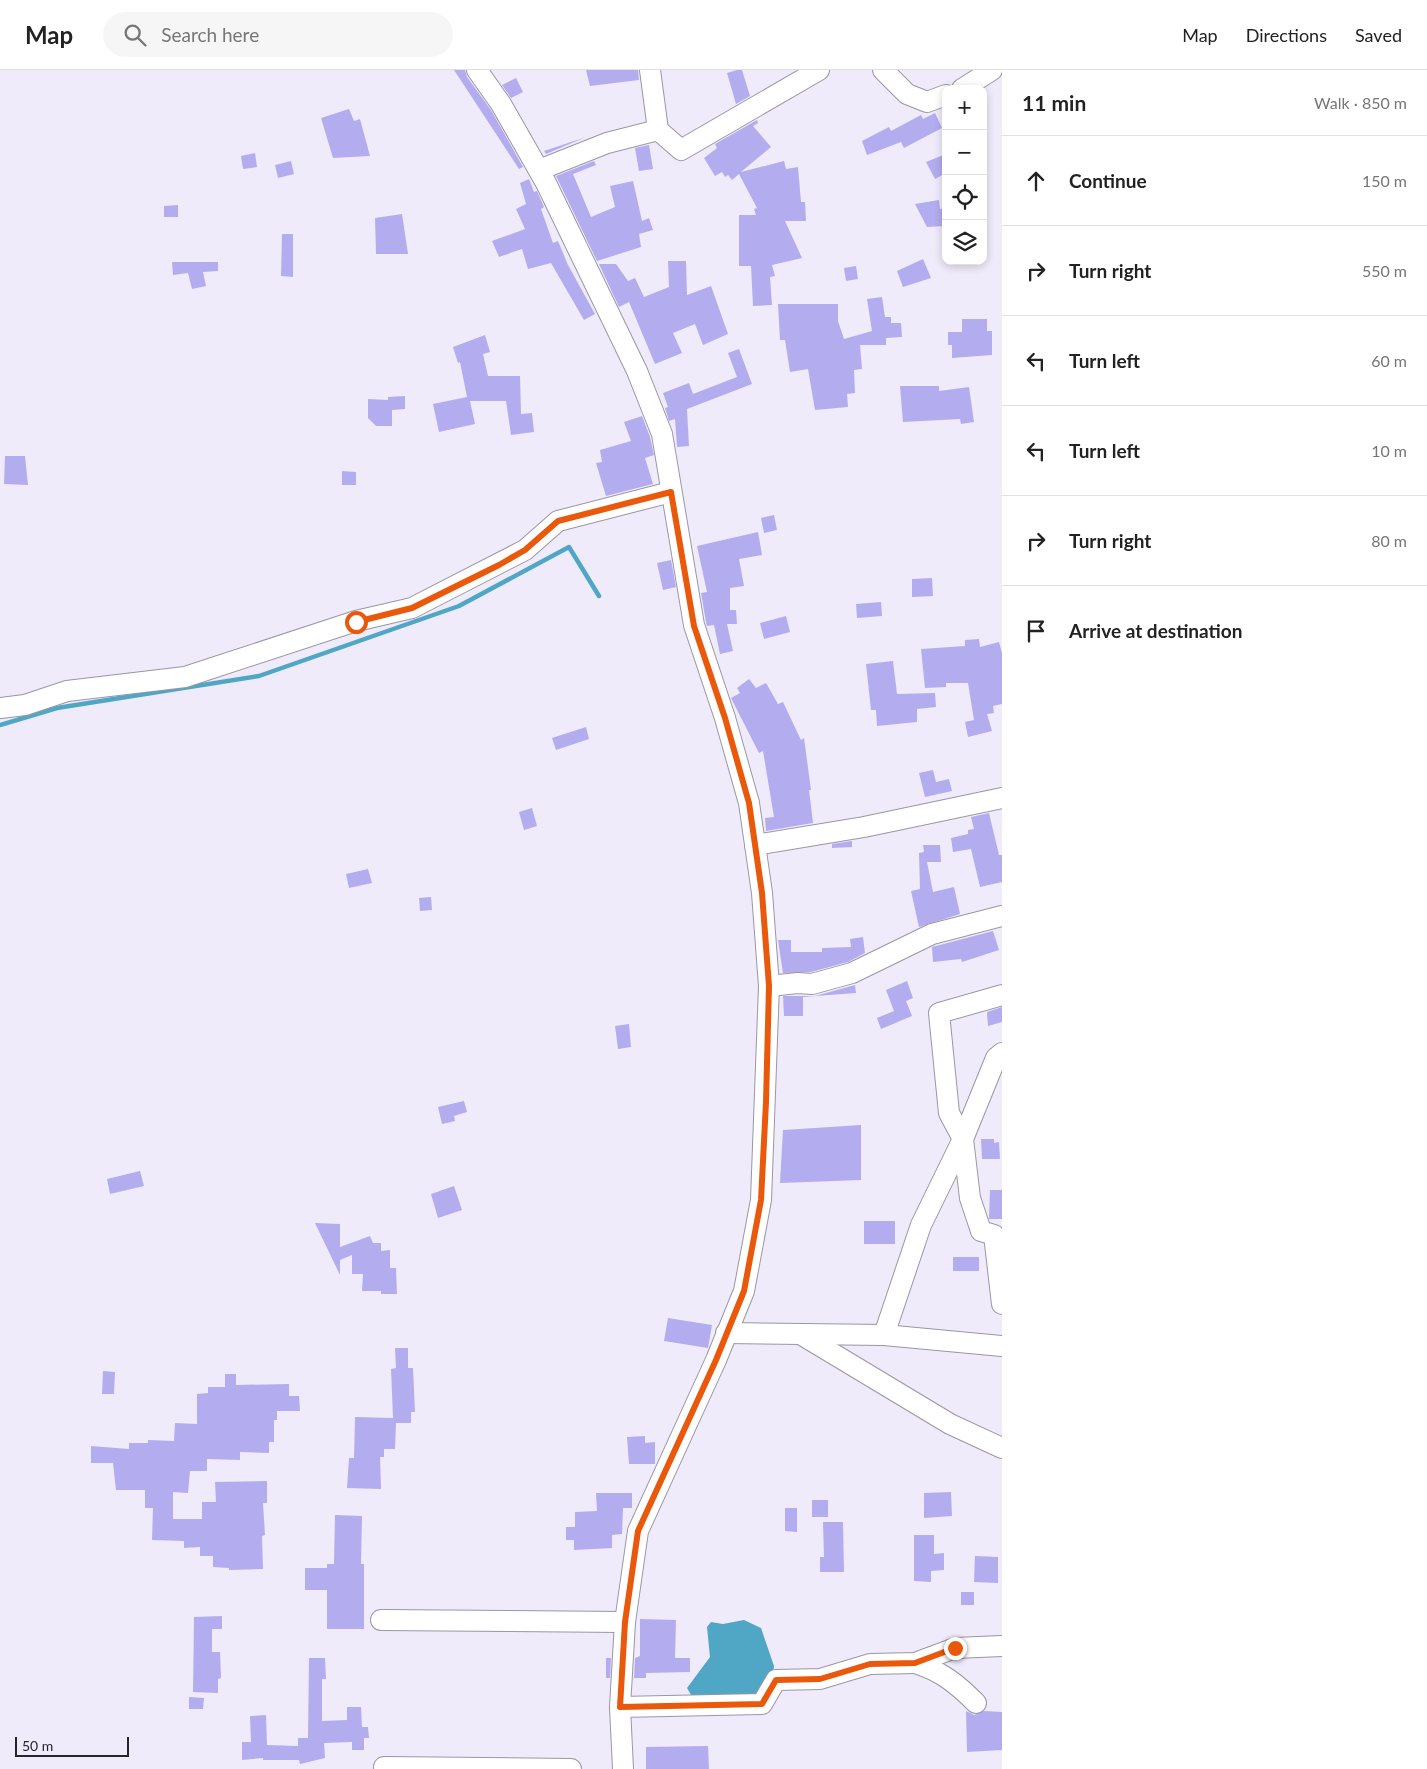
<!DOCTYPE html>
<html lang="en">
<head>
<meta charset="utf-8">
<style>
  body { margin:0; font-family:Lato,sans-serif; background:#f6f6f6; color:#222 }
  .controls { position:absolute; right:15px; top:15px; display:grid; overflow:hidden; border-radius:10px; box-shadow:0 2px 8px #0003 }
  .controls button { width:45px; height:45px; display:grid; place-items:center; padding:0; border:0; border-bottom:1px solid #e0e0e0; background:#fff; color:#222; font:25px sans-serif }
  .scale { position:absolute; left:15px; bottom:12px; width:114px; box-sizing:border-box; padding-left:5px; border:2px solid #252429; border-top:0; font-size:14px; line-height:18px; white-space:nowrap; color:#252429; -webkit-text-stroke:4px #efebfa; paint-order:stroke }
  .stop { position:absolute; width:15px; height:15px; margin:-11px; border:4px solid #ea580c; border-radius:50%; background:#fff }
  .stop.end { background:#ea580c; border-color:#fff; box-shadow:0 1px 5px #0008 }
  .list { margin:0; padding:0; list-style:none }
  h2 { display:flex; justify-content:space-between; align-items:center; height:65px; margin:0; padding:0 20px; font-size:21px }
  h2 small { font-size:16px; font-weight:400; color:#767676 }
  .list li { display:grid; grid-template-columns:32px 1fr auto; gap:15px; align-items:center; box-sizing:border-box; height:90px; padding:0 20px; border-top:1px solid #e0e0e0 }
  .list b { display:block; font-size:19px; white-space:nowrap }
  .list em { font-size:16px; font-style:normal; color:#767676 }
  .icon { flex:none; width:28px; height:28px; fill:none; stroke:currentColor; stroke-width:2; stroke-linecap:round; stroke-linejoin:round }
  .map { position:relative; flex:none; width:1002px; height:1699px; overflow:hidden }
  header { display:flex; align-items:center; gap:30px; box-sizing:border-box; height:70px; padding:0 25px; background:#fff; border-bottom:1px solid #e0e0e0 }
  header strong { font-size:24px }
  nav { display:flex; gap:28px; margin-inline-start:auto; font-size:18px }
  .search { width:350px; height:45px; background:#f6f6f6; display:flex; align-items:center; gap:12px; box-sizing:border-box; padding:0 18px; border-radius:28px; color:#767676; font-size:19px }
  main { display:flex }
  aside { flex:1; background:#fff }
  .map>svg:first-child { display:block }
  .water { fill:#50a6c5 }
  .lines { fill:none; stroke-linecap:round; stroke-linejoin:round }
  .stream { stroke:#50a6c5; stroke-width:4.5 }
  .building { fill:#b3adf0 }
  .minor-casing { stroke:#9a96a4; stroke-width:22 }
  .minor { stroke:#fff; stroke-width:20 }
  .route { stroke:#ea580c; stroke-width:6 }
</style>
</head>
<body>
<header>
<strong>Map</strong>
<div class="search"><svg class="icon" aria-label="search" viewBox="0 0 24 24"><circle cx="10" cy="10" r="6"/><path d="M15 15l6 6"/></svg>Search here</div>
<nav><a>Map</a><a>Directions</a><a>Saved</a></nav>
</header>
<main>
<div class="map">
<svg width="1002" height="1699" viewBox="0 0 1002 1699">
  <rect width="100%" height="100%" fill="#efebfa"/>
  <polygon class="water" points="744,1550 761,1558 774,1596 772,1612 759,1627 694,1630 687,1618 710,1587 707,1557 711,1552 723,1554"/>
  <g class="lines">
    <polyline class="stream" points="0,655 57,638 259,606 459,536 569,477 599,526"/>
  </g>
  <g class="building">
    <polygon points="454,0 465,0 467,7 491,40 523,97 519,99"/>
    <polygon points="586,0 638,0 639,10 590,16"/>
    <polygon points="737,0 742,0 750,26 736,34 727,3"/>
    <polygon points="516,8 523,22 511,28 502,15"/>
    <polygon points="349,39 354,51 360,49 370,86 333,88 321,48"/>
    <polygon points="935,43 942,58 904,78 901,72 867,85 862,71 889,57 891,61 921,45 923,49"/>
    <polygon points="757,50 758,53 753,56 771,77 741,102 784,91 786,99 798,97 801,132 805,132 806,151 785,151 802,188 772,195 775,206 770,207 772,235 753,236 751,196 739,196 739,145 756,145 754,139 757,138 739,104 732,110 728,105 725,107 722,102 715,106 704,88 717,78 715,74"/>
    <polygon points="586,67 546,84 544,81"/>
    <polygon points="649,75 653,99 639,101 635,78"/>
    <polygon points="255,83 257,97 243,99 241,86"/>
    <polygon points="946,84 946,103 935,109 926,92"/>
    <polygon points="291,91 294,104 278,108 275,95"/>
    <polygon points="594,91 596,95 573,104 591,147 615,137 610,116 633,111 642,151 649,148 653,160 639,164 641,177 597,191 556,106"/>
    <polygon points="529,109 534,122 537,121 544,137 541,139 553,173 558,171 568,195 595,244 584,250 551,193 528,199 522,179 499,187 492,171 525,159 516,139 526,134 520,113"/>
    <polygon points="939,130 940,139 946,138 946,156 927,157 915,134"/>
    <polygon points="178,135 178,147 164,147 164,136"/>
    <polygon points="402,144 408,184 376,184 375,148"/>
    <polygon points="282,164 293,164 293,207 281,206"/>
    <polygon points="923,189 931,208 903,217 897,201"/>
    <polygon points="668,191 686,191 687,225 711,216 728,264 703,275 695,254 673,263 682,283 655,294 629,232 619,237 599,194 616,194 628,211 635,208 644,227 669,217"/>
    <polygon points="172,192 218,192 218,201 203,202 206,216 192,219 188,203 173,205"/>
    <polygon points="856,196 858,209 846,211 844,198"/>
    <polygon points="882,227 885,247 891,247 891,253 901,253 902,267 886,268 886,275 860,275 862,299 854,300 855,323 847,324 848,337 815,340 808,299 790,302 785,270 780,270 778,234 838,234 838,251 844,269 872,261 867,229"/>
    <polygon points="962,249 987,249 987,261 992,261 992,285 952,288 952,275 948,275 948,262 962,262"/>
    <polygon points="485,265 490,282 483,284 488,306 520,306 521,344 532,343 534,362 511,365 506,331 470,331 475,354 439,362 433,334 467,327 460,292 458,293 453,277"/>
    <polygon points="739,279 752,314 687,339 689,376 677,377 675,349 669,351 665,338 668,337 663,323 689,313 693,324 737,307 728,283"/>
    <polygon points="900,316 939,316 939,321 969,317 974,352 961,354 960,349 903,352"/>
    <polygon points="405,326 405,339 392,340 392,356 376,356 368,348 368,329 388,330 388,327"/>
    <polygon points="642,346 650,367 654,385 645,388 653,414 606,426 596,393 602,392 600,380 631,371 624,352"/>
    <polygon points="5,386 25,386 28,415 4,414"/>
    <polygon points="342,401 356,402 356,415 342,415"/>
    <polygon points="774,445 777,460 764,463 761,448"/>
    <polygon points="758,462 762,485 739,489 744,516 730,518 730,540 736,540 737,554 727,554 733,581 720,584 714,555 707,556 706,552 701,523 707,522 697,476"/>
    <polygon points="671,490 676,517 663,520 657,493"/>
    <polygon points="932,508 933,526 912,527 912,509"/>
    <polygon points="881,532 882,546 857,548 856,534"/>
    <polygon points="786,546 790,562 764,569 760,553"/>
    <polygon points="979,569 980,577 999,572 1002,583 1002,634 993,636 994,643 987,644 992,661 968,667 965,652 974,650 968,613 946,613 946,617 925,618 921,579 965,576 965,570"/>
    <polygon points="893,591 897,624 935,623 936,637 917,639 917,652 877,656 876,640 871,640 866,594"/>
    <polygon points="749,609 756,618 766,613 778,634 783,632 801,670 804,668 811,720 809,720 813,753 766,761 765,748 774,747 763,681 759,683 731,628 740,623 737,618"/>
    <polygon points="586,657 589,669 556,680 552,668"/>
    <polygon points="933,700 936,712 949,709 952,721 925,727 919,703"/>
    <polygon points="532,738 537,756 524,760 519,742"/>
    <polygon points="989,743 999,785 1002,785 1002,812 980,817 971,779 953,782 951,768 968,764 968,760 974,759 971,747"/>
    <polygon points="852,771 852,777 832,778 832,774"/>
    <polygon points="923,775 940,775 941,792 927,792 933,822 954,817 960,844 919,857 911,821 920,819 919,783 924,782"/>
    <polygon points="368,799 372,813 349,818 346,804"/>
    <polygon points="431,827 432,840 420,841 419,828"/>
    <polygon points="993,861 999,880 962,892 961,889 933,892 932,877"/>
    <polygon points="863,867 865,883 848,892 811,902 783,903 778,870 791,870 791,882 822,882 822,878 851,877 850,869"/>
    <polygon points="907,911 913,928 906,931 912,946 881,959 877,948 894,941 886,920"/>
    <polygon points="855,915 856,923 803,927 803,946 784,946 783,926 815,926"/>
    <polygon points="1002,937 1002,952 988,956 987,942"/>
    <polygon points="629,954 631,977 618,979 615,956"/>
    <polygon points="464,1031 467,1042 454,1046 455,1051 442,1054 438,1037"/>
    <polygon points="861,1055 861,1110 780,1113 783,1060"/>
    <polygon points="981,1069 994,1069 994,1073 999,1072 1000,1089 982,1089"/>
    <polygon points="140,1101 144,1116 110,1124 107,1109"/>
    <polygon points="454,1116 462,1140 438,1148 431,1124"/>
    <polygon points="990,1120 1002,1120 1002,1149 989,1149"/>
    <rect x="864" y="1151" width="31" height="23"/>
    <polygon points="315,1153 340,1154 340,1177 370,1166 373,1173 381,1173 381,1181 390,1180 390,1198 396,1198 397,1224 381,1224 381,1221 362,1221 363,1204 352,1204 352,1185 340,1190 340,1205"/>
    <rect x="953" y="1187" width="26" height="14"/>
    <polygon points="668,1248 712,1255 708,1278 664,1271"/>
    <polygon points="395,1278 408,1278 408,1298 413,1298 415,1342 411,1342 411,1353 396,1353 395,1379 384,1379 384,1387 380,1387 381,1419 347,1418 349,1388 354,1388 355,1347 393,1348 391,1299 396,1298"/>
    <polygon points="103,1301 115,1302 114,1324 102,1324"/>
    <polygon points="225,1304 236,1304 236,1315 289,1314 289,1326 299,1326 300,1341 277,1341 277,1350 274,1350 274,1372 269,1372 269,1383 240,1382 240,1390 207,1389 207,1401 190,1401 188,1423 173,1422 173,1449 202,1449 202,1432 216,1432 215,1412 267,1411 267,1433 263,1433 265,1465 262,1466 263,1499 229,1500 229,1498 213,1497 213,1486 200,1486 200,1477 184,1478 184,1471 152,1470 153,1438 145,1438 145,1420 116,1420 113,1393 91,1393 91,1376 129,1379 129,1373 148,1373 148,1370 174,1371 175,1353 197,1354 197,1324 208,1323 208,1317 225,1317"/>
    <polygon points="645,1366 645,1373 655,1372 655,1394 629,1394 627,1367"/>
    <polygon points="951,1422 952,1446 924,1448 924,1423"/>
    <polygon points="596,1423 632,1423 632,1438 623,1438 622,1464 612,1465 612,1478 574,1480 574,1470 566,1470 566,1457 575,1457 575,1442 597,1441"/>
    <rect x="812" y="1430" width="16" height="17"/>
    <polygon points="785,1438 797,1438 797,1462 785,1461"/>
    <polygon points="335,1445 362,1446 361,1494 364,1494 364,1559 327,1559 327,1520 305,1520 305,1498 327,1498 327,1494 334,1494"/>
    <polygon points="823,1452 843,1452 844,1502 820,1502 820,1487 824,1487"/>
    <polygon points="914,1465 934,1465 934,1484 944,1483 944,1500 931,1501 931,1512 914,1511"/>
    <polygon points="975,1486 998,1487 998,1513 974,1512"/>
    <rect x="961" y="1522" width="13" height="13"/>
    <polygon points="222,1546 222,1559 212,1559 212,1582 220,1582 221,1608 218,1609 218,1623 193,1622 194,1547"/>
    <polygon points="640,1549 676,1550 675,1588 690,1588 690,1602 646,1603 646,1608 634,1608 635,1588 640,1586"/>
    <polygon points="309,1588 325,1588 326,1609 322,1609 322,1651 347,1650 347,1637 361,1637 362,1657 368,1657 369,1668 364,1668 364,1680 352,1680 352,1672 324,1673 325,1688 300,1694 299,1690 263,1690 263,1688 242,1690 242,1672 251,1672 250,1646 266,1645 267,1675 298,1676 298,1668 308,1668"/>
    <polygon points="606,1588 611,1588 610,1608 606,1608"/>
    <polygon points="189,1627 204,1628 203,1639 189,1639"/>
    <polygon points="966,1641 974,1645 984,1641 1002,1642 1002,1680 967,1682"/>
    <polygon points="708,1676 709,1699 646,1699 646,1677"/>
  </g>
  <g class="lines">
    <defs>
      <g id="minor">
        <polyline points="477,0 501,34 546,113 637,301 662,364 694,555 725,648 749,733 762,823 769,916 761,1130 744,1221 716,1290 638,1461 625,1552 620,1637 623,1699"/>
        <polyline points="650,0 658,60"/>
        <polyline points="883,0 907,24 927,32 946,25"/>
        <polyline points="962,19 992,0"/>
        <polyline points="539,100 607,73 658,60 681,80 819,0"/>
        <polyline points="0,638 25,635 67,621 185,607 356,551 412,538 525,480 558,451 671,422"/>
        <polyline points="755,775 864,757 1002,728"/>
        <polyline points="769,916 798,913 812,914 852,903 932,864 1002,846"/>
        <polyline points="1002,925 939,943 949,1043 963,1069 970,1128 981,1161 994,1165 1002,1234"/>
        <polyline points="726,1263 884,1265 1002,1276"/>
        <polyline points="802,1265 950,1354 1002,1378"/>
        <polyline points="884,1265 921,1155 963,1069 996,988 1002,983"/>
        <polyline points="381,1550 625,1552"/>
        <path d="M915,1593C941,1601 957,1614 976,1633"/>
        <polyline points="620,1637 762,1634 776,1610 820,1609 870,1594 915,1593 955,1578 1002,1576"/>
        <polyline points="384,1697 571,1699"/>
      </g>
    </defs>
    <use href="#minor" class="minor-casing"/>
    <use href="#minor" class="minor"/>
  </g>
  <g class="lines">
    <polyline class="route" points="356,552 412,538 499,495 525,480 558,451 671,422 694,556 725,648 749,733 762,823 769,916 766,1032 761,1130 744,1221 716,1290 638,1461 625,1552 620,1637 762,1634 776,1610 820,1609 870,1594 915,1593 955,1578"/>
  </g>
</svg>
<div class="controls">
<button>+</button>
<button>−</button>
<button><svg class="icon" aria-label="locate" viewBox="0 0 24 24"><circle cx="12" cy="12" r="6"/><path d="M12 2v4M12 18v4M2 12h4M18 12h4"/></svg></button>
<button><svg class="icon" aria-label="layers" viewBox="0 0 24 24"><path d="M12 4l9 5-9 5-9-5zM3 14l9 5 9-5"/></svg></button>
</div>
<div class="scale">50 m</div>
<div class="stop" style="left:356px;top:552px"></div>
<div class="stop end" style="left:955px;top:1578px"></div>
</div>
<aside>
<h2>11 min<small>Walk · 850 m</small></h2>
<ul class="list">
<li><svg class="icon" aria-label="ahead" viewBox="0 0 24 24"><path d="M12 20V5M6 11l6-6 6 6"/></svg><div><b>Continue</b></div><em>150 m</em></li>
<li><svg class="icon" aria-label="right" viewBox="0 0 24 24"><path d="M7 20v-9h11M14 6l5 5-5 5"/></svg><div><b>Turn right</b></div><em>550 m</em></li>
<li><svg class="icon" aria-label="left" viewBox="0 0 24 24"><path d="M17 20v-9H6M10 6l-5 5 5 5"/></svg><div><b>Turn left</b></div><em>60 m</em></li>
<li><svg class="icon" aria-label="left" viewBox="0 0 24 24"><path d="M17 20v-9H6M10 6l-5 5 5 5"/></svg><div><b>Turn left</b></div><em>10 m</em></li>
<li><svg class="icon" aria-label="right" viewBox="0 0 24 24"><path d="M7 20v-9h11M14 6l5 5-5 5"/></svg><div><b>Turn right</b></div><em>80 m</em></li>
<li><svg class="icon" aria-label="arrive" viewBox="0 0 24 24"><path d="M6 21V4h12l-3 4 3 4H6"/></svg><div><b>Arrive at destination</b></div></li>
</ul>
</aside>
</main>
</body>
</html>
